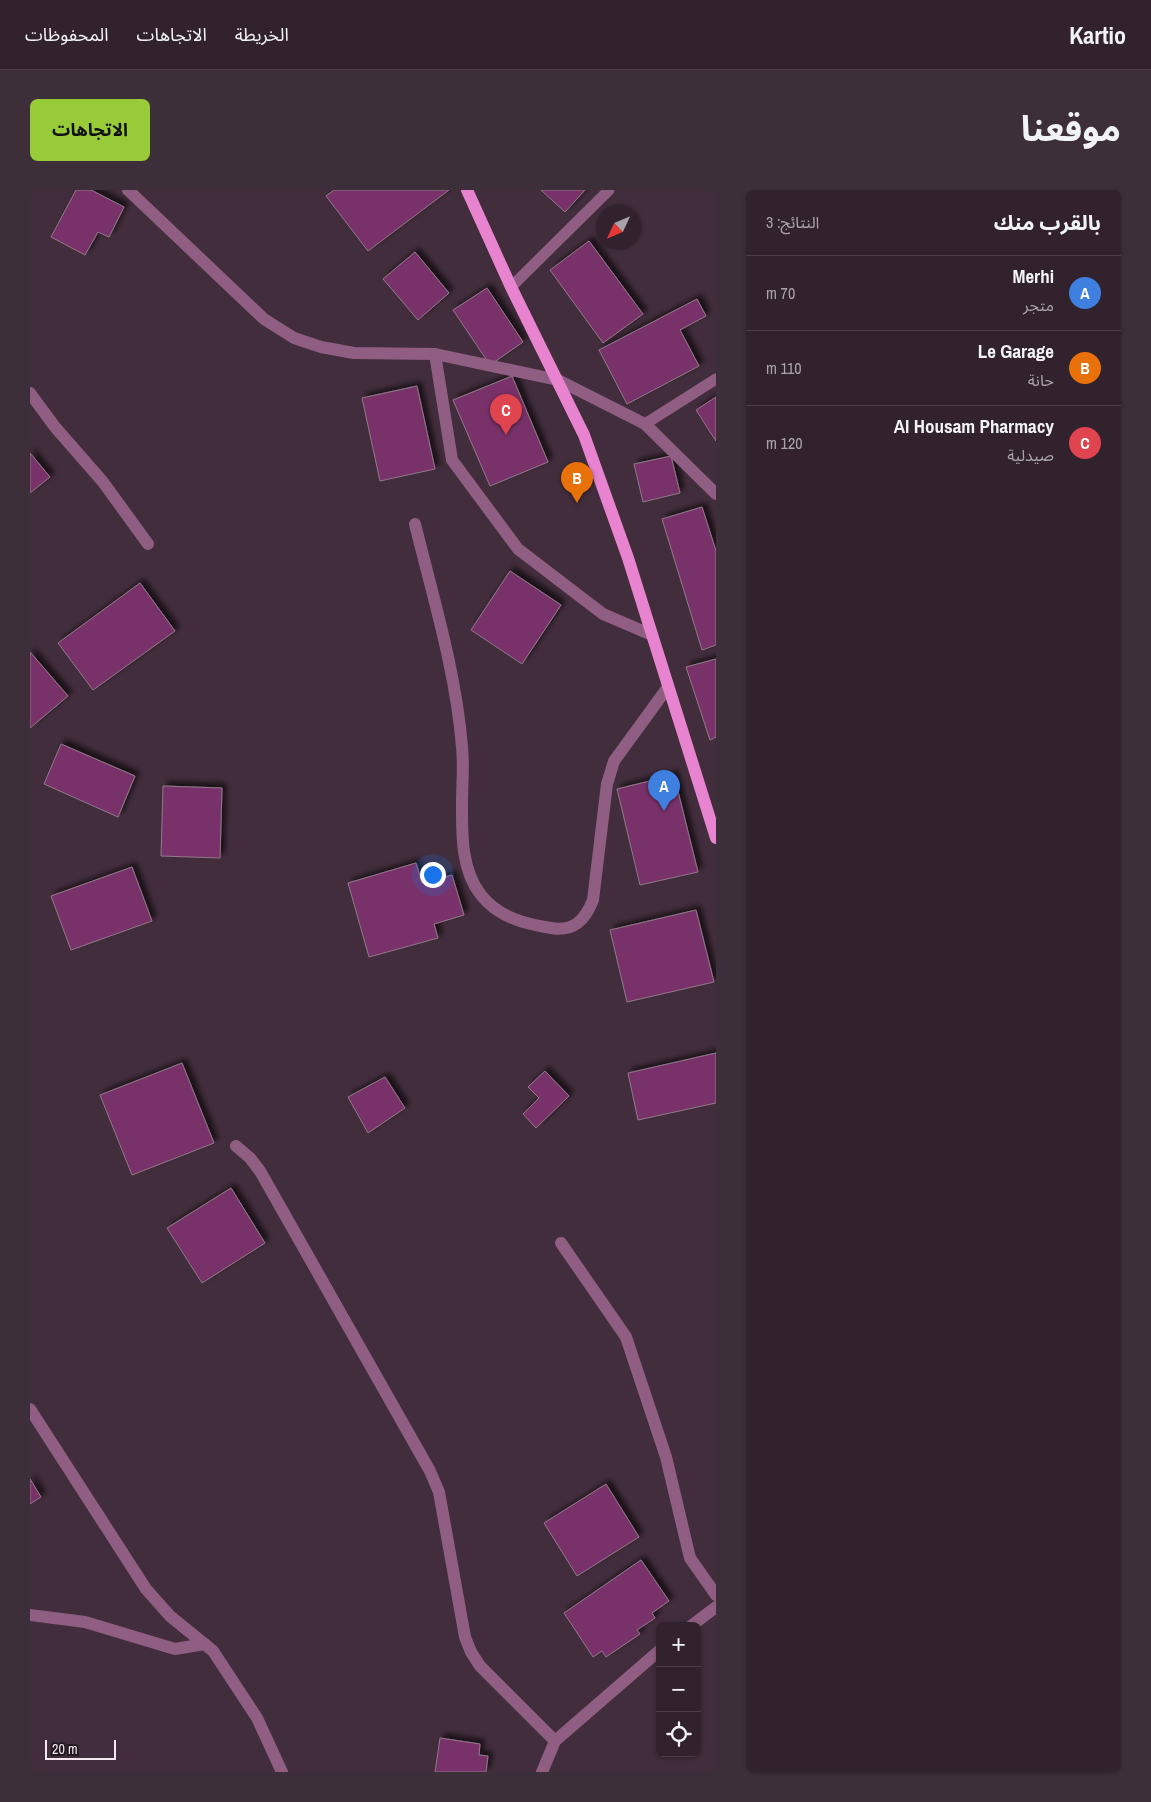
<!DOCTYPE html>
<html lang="ar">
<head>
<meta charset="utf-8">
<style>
  body { margin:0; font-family:"Archivo Narrow","Noto Sans Arabic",sans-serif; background:#3d2f39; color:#f1f3f6; direction:rtl }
  .controls { position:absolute; right:15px; bottom:15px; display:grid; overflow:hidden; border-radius:8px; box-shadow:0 1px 4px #0004 }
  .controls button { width:45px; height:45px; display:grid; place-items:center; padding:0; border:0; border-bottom:1px solid #4d3f49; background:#32222d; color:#f1f3f6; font:25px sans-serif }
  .compass { position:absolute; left:566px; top:15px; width:45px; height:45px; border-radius:50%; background:#32222d; box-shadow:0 1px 4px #0004; rotate:226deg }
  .scale { position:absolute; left:15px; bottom:12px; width:71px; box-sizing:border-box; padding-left:5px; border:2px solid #f5e7f0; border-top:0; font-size:14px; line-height:18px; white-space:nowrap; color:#f5e7f0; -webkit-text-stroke:4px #22191f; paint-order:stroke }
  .you { position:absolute; left:402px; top:684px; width:18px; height:18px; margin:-12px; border:4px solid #fff; border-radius:50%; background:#1a73e8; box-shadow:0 0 0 8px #1a73e833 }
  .badge { display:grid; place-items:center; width:32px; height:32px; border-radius:50%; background:#97cc38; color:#fff; font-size:16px; font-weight:700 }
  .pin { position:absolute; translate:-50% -41px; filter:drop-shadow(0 1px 2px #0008) }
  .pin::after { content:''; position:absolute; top:26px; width:18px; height:15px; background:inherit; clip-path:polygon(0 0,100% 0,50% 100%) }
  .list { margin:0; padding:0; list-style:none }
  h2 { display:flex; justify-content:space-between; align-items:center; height:65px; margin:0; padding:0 20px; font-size:21px }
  h2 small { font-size:16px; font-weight:400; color:#a8a4aa }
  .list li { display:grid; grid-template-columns:32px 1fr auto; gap:15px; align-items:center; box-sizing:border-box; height:75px; padding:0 20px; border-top:1px solid #4d3f49 }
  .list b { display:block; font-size:19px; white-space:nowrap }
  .list p { margin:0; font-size:16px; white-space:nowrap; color:#a8a4aa }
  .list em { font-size:16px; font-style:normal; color:#a8a4aa }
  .icon { flex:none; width:28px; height:28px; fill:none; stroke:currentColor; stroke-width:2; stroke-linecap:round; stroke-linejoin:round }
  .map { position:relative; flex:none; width:686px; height:1582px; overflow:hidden; direction:ltr; border-radius:8px }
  header { display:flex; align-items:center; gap:30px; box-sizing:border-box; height:70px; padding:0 25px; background:#32222d; border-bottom:1px solid #4d3f49 }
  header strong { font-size:24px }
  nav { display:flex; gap:28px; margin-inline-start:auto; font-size:18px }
  .intro { display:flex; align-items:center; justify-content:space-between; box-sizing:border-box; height:120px; padding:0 30px }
  h1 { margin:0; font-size:35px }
  .button { padding:12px 22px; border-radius:8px; background:#97cc38; color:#111; font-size:18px; font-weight:700 }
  main { display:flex; gap:30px; padding:0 30px }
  aside { flex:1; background:#32222d; border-radius:8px; box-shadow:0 1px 4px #0004 }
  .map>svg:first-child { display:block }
  .building { fill:#793369; stroke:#917989; filter:url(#shadow) }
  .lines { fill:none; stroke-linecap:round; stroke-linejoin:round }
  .service { stroke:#905e82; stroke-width:11 }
  .minor { stroke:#905e82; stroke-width:12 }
  .primary { stroke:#e884cf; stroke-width:12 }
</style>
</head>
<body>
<header>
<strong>Kartio</strong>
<nav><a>الخريطة</a><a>الاتجاهات</a><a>المحفوظات</a></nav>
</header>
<div class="intro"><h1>موقعنا</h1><a class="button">الاتجاهات</a></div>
<main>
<aside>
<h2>بالقرب منك<small>النتائج: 3</small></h2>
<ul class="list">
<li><span class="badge" style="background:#3f7fe0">A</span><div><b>Merhi</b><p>متجر</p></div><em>70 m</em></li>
<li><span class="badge" style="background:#e8710a">B</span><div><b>Le Garage</b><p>حانة</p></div><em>110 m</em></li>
<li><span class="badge" style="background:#e0444e">C</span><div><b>Al Housam Pharmacy</b><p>صيدلية</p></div><em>120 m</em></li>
</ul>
</aside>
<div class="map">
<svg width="686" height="1582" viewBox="0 0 686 1582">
  <defs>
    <filter id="shadow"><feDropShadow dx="4.5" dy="-4.5" stdDeviation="2.5" flood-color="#0009"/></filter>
  </defs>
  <rect width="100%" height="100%" fill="#422d3c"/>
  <g class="building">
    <polygon points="46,0 61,0 94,17 79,47 68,42 55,65 21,47"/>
    <polygon points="304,0 419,0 338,61 296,6"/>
    <polygon points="511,0 555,0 535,22"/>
    <polygon points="559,51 613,124 573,153 520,80"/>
    <polygon points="385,62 419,103 388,130 353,89"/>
    <polygon points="457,98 493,152 460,175 423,120"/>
    <polygon points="667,109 676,126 650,140 669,176 597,214 569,160"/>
    <polygon points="482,186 518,272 460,296 423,210"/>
    <polygon points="387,196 405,279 350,291 332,208"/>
    <polygon points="686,207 686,251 666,220"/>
    <polygon points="0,263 20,287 0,303"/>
    <polygon points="641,266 650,303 613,312 604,274"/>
    <polygon points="672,317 686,361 686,455 672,460 632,329"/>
    <polygon points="480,381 531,415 492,474 441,440"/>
    <polygon points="110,393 145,441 63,500 28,453"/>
    <polygon points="0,462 38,506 0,538"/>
    <polygon points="686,469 686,547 680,550 656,477"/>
    <polygon points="31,554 105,586 88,627 14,594"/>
    <polygon points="644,585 668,682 610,695 587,599"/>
    <polygon points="133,596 192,598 190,668 131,666"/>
    <polygon points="386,673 392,693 422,685 434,725 404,734 408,748 339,767 318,693"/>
    <polygon points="102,677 122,731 41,760 21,706"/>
    <polygon points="666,720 684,792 597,812 580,740"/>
    <polygon points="686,863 686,913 608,930 598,883"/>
    <polygon points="152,873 184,953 102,985 70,905"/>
    <polygon points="515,881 539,906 506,938 493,924 509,908 498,897"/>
    <polygon points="355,887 375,918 338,943 318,907"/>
    <polygon points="201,998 235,1053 172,1093 137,1038"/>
    <polygon points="0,1289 11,1307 0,1314"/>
    <polygon points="576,1294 609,1347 547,1386 514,1333"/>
    <polygon points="611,1370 639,1411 622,1423 625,1428 607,1440 610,1444 576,1467 572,1461 563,1467 534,1423"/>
    <polygon points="410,1548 450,1554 449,1565 458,1566 456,1582 405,1582"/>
  </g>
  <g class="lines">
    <g class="service">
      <polyline points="481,97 579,0"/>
      <polyline points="615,234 686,189"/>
    </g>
    <g class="minor">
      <polyline points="98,0 234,129 264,148 291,157 324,163 405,164 528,190 615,234 686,304"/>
      <polyline points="405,164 422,270 488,359 573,424 622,445"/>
      <polyline points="0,203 25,237 73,292 118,354"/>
      <path d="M385,334C403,407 426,482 432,557C434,576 432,595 432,614C432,644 431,680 451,705C468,727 495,734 521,738C544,742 555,730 563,710L577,594L584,571L638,497"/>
      <polyline points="206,956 220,968 230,981 400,1281 409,1302 435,1447 441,1462 450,1476 525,1551"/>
      <polyline points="531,1053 596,1147 636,1267 660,1368 686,1405"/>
      <polyline points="0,1219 116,1399 140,1426 183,1461 227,1528 252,1582"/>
      <polyline points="0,1425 55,1432 145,1459 175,1454"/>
      <polyline points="661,1436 686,1417"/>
      <polyline points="512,1582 525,1551 630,1460"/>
    </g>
    <polyline class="primary" points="437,0 481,97 554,245 598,368 686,648"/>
  </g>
</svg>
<div class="controls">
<button>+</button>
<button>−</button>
<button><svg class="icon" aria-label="locate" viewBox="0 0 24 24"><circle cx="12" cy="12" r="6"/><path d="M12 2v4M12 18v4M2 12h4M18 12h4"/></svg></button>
</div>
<svg class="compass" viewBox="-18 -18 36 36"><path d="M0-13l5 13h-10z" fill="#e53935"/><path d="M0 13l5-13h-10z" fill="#a8a4aa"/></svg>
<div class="scale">20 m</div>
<div class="you"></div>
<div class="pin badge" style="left:634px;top:621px;background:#3f7fe0">A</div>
<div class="pin badge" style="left:547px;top:313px;background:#e8710a">B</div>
<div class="pin badge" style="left:476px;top:245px;background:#e0444e">C</div>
</div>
</main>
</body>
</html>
